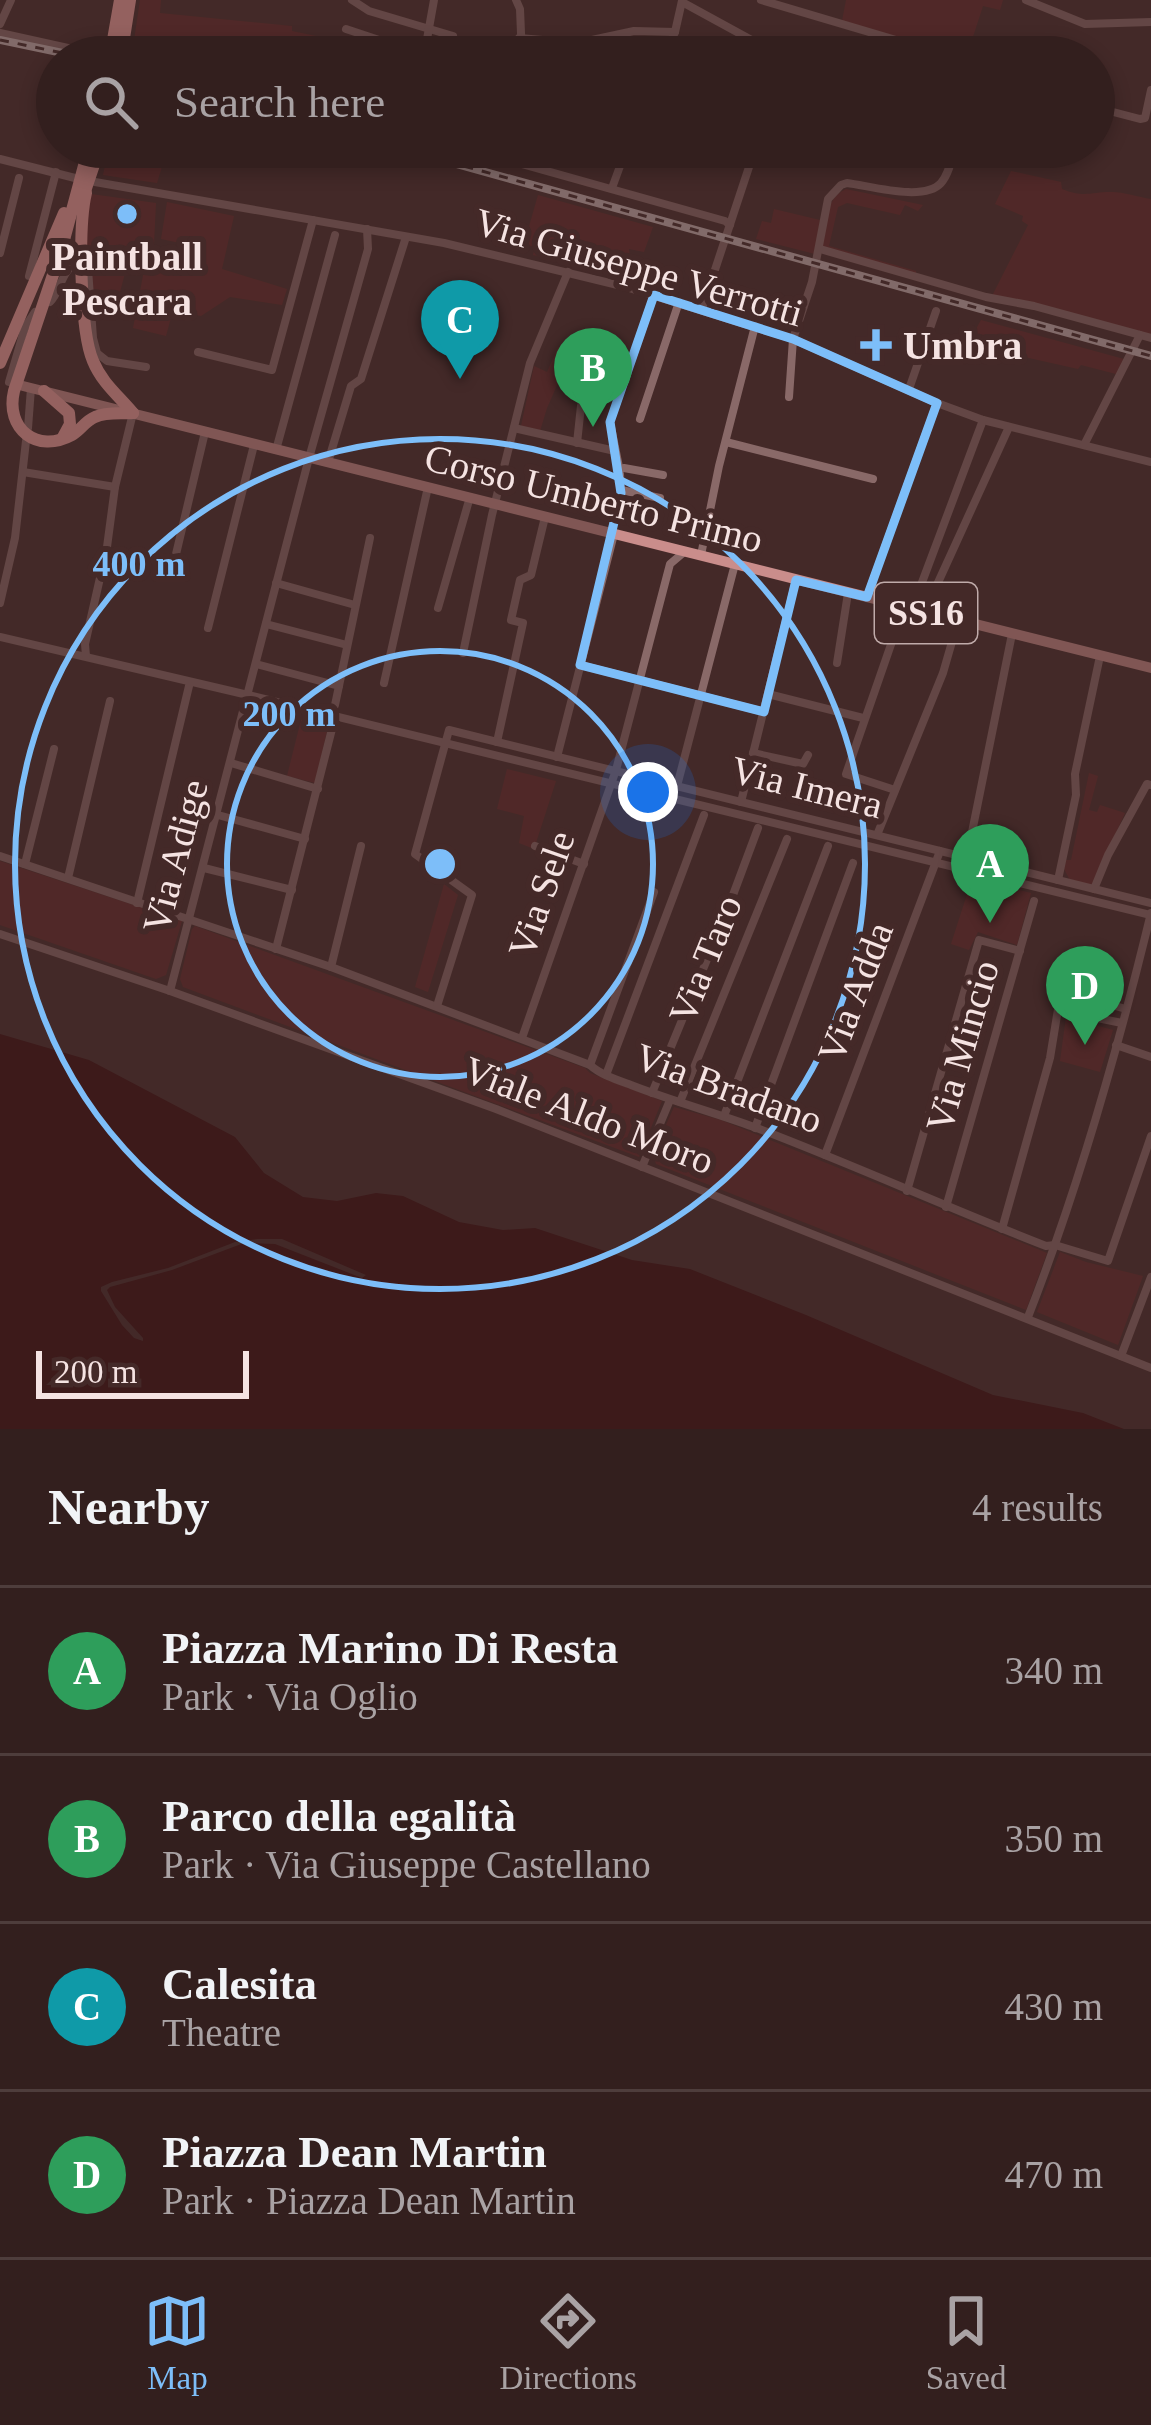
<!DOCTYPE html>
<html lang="en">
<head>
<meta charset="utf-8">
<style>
  body { margin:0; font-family:"Times New Roman",serif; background:#3e2c2b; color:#f1f3f6 }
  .scale { position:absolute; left:36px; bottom:30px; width:213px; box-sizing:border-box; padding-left:12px; border:6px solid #f5e3e2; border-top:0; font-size:33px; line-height:42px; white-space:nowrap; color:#f5e3e2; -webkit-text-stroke:9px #442928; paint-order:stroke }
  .you { position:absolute; left:648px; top:792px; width:42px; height:42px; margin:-30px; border:9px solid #fff; border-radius:50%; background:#1a73e8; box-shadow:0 0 0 18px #1a73e833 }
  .badge { display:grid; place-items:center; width:78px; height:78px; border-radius:50%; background:#7dbef9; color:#fff; font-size:39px; font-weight:700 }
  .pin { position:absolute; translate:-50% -99px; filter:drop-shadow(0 3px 6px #0008) }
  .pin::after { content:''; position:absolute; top:63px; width:42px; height:36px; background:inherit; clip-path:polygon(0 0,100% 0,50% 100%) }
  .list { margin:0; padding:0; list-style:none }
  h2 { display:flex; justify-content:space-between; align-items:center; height:156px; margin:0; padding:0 48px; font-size:51px }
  h2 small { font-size:39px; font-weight:400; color:#a9a2a4 }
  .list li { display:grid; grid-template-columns:78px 1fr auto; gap:36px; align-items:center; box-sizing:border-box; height:168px; padding:0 48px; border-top:3px solid #4e3d3c }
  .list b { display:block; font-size:45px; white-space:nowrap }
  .list p { margin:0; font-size:39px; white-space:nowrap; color:#a9a2a4 }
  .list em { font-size:39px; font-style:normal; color:#a9a2a4 }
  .icon { flex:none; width:66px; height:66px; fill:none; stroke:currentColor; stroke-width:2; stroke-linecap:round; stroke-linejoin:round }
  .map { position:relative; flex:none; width:1151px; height:1429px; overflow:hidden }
  .search { position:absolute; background:#331f1e; box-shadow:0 6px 18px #0003; left:36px; right:36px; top:36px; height:132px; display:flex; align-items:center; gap:30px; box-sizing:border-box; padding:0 42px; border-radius:66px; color:#a9a2a4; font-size:45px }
  .sheet { height:828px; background:#331f1e }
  nav { display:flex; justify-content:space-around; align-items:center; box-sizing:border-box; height:168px; border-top:3px solid #4e3d3c; background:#331f1e; font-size:33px; color:#a9a2a4 }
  nav a { display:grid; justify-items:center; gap:6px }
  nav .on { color:#7dbef9 }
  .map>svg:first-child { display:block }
  .green { fill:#612728 }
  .water { fill:#35070b }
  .pier { fill:#442928 }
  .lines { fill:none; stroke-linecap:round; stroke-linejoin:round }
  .minor { stroke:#896968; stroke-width:8 }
  .major { stroke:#ca8d8b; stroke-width:10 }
  .highway { stroke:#f5a5a3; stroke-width:12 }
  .rail-casing { stroke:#cdb9b8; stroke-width:8 }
  .rail { stroke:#442928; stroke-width:3; stroke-dasharray:9; stroke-linecap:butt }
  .marked { fill:none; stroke:#7dbef9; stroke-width:9; stroke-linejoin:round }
  .ring { fill:none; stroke:#7dbef9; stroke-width:6 }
  .poi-dot { fill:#7dbef9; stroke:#442928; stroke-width:4.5 }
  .labels { text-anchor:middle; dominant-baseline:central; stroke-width:12; stroke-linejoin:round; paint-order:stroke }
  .shield { fill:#442928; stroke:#c0abaa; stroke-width:3 }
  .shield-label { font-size:36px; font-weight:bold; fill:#f5e3e2 }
  .poi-label { font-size:39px; font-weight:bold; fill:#f5e3e2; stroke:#442928 }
  .street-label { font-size:39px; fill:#f5e3e2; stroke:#442928 }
  .centre { fill:#7dbef9; stroke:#442928; stroke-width:6 }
  .ring-label { font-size:36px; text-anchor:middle; font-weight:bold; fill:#7dbef9; stroke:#442928; stroke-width:12; stroke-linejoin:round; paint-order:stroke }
</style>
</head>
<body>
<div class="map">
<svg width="1151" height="1429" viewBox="0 0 1151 1429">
  <rect width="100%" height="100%" fill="#442928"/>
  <g class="green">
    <polygon points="140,0 161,0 160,13 292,26 292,31 316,36 313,57 146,57 132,54"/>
    <polygon points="846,0 1003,0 1000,10 983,6 969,49 971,57 928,57 923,45 842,21"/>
    <polygon points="109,147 168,147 157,183 103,175"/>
    <path d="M1011,171L1061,182L1062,189C1084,198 1091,192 1111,192C1124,192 1138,197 1151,199V335L992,296L1028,225L1022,221L1023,216L995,204Z"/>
    <path d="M846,189L923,205L918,211L905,205L900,215L847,203L838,207L829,246L916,271V274L826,249L822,245C826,224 825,198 846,189Z"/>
    <polygon points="91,194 156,203 153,265 166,268 179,263 202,267 204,248 161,239 167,202 234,216 222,269 287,289 282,305 230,297 201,316 173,310 166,336 133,328 145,265 128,262 120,292 93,289 91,260 86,255 84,226"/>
    <polygon points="538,195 653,227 644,252 629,249 630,257 621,278 533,255 535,247 524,244"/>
    <polygon points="774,209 820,220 815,254 756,239 762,221 771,223"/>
    <polygon points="981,320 1124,359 1116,374 1081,365 1078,369 1020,356 971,338"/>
    <polygon points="564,346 573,349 547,408 540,431 521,426 534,366 547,372 558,347 562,348"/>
    <polygon points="301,720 328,727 315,783 287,776"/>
    <polygon points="507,769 556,781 534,849 519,843 524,816 497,809"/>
    <polygon points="1089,773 1098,776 1089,810 1097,812 1100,805 1125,813 1092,885 1070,880 1064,869 1066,860 1071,860"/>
    <polygon points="0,861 182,921 166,975 156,979 0,925"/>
    <polygon points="983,881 1031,893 1017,945 978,932 969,950 951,944 969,888 980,890"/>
    <polygon points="444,884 458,895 428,992 415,987"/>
    <polygon points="195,926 585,1068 590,1073 662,1101 639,1157 183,987 180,979 192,929"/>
    <polygon points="1066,1017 1113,1030 1100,1072 1060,1061"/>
    <polygon points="674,1107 721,1120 1047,1253 1026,1310 656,1164 653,1154"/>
    <polygon points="1060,1252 1086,1262 1143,1276 1118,1345 1037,1312"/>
  </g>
  <polygon class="water" points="0,1034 89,1060 235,1137 264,1173 303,1197 337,1201 376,1193 403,1196 459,1222 503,1230 535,1228 632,1260 690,1269 806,1315 993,1395 1083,1413 1124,1429 0,1429"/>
  <polygon class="pier" points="257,1239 282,1239 366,1275 362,1278 275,1244 244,1243 172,1270 110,1287 107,1290 115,1307 143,1338 143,1341 134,1338 122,1325 101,1291 101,1287 112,1282 168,1268 235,1242"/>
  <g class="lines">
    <g class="minor">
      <polyline points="352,0 369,11 453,36"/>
      <polyline points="516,0 520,9 522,57"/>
      <polyline points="761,0 923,48 925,57"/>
      <polyline points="1026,0 1085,24 1151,22"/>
      <polyline points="682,2 757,43 819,49 846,57"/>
      <polyline points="0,24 11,0"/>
      <polyline points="346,29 430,57"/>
      <polyline points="0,33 104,56"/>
      <polyline points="519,38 578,43 634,31 675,32"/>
      <polyline points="424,56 434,0"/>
      <polyline points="663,57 675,32 682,1"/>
      <polyline points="1094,107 1140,119 1145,118 1151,90"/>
      <polyline points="461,147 725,221 730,225"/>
      <polyline points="0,159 75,178"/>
      <polyline points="95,182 444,243 626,287 793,339 937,403 983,420 1151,462"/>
      <polyline points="612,188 627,147"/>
      <polyline points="820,249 986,297 1034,306 1151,338"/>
      <polyline points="0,253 19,178"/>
      <polyline points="85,264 88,269 93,338 97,353 107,361 146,367"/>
      <polyline points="29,276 56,172"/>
      <path d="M50,302C62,290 61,268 79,263"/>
      <polyline points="702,309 750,164 745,155 721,147"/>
      <polyline points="198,352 272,370 313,220"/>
      <polyline points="9,382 25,327 35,312"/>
      <polyline points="909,389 936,311"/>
      <path d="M789,397L793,339L812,282L828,199L841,185L847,183C871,186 924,202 941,183C949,174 952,158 955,147"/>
      <polyline points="640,419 679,302"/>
      <polyline points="28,428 31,388"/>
      <polyline points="514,428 615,451"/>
      <polyline points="726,442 873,479"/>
      <polyline points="577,443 581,406 592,370"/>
      <polyline points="1084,445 1140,335"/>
      <polyline points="276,450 335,235"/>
      <polyline points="328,462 351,386 361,379 406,237"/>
      <polyline points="619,467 610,422 654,295"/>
      <polyline points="624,468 663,475"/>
      <polyline points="23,472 115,487"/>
      <polyline points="621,490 660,498"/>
      <polyline points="611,533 621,493 620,474"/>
      <polyline points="701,555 719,466 755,326"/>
      <polyline points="172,571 205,432"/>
      <polyline points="276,583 355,605"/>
      <polyline points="867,597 937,403"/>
      <polyline points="0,603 15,538 26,441"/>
      <polyline points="438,608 470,497"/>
      <polyline points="912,609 983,420"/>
      <polyline points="925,611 1009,427"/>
      <polyline points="266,624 347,645"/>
      <polyline points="208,628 254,445"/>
      <polyline points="0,637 248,695 1151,915"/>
      <polyline points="463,653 492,515 530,363 568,272"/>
      <polyline points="86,656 85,644 107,547 115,487 133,413"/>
      <polyline points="837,663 848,593"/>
      <polyline points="256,664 339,686"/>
      <polyline points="580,665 764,712"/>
      <polyline points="384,683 428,487"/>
      <polyline points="768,694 863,718"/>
      <polyline points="335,705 370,538"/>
      <polyline points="497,742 523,623 511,620 520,580 531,575 545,517"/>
      <polyline points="753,753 803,764 808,755"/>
      <polyline points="557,757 614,534"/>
      <polyline points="231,763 318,789"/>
      <polyline points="677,786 735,564"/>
      <polyline points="895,790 846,774 904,607"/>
      <polyline points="741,802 796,580"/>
      <polyline points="218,815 305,839"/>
      <polyline points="877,835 943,673 958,621"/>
      <polyline points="535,846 584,864"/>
      <path d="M0,856L331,967L590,1065C601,1075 617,1080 631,1085C672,1101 713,1112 754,1127C852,1164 948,1208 1046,1246L1055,1245L1108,1261L1151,1136"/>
      <polyline points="967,857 1012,634"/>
      <polyline points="25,864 54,749"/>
      <polyline points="204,868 292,890"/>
      <polyline points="68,878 110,701"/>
      <polyline points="1058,880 1076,795 1075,774 1100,656"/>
      <polyline points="1094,889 1108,855 1147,784 1151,785"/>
      <polyline points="137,903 189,686"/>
      <polyline points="0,934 170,991 496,1109 1151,1368"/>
      <polyline points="276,949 333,725"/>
      <polyline points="331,967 361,846"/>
      <polyline points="170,991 309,458 368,249 367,229"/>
      <polyline points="437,1006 472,895 415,854 449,730 1151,903"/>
      <polyline points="1058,1010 1122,1023"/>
      <polyline points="522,1038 616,770 670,564 683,553"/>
      <polyline points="1116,1045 1151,1057"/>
      <polyline points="590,1065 654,892"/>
      <polyline points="606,1075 704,815"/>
      <polyline points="652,1093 727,911 758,828"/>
      <polyline points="680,1102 787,839"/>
      <polyline points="724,1116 828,846"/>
      <polyline points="755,1128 853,863"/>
      <polyline points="825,1155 940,851"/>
      <polyline points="642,1167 670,1100"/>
      <polyline points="907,1191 979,940 1020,951"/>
      <polyline points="946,1207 1034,901"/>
      <polyline points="1002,1229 1050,1058 1061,991 1126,1009"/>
      <path d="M1028,1317C1079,1187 1118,1049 1151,913"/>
      <polyline points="1121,1356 1151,1277"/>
    </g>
    <polyline class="major" points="23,386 1151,668"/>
    <g class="highway">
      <polyline points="110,57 120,0"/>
      <polyline points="121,57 130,0"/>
      <path d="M89,147L61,251L14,391C5,429 37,454 72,435C81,430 85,421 95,417C106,412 120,414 133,413"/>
      <path d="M86,193C78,227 80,331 93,361C102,383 119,396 133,413"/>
      <polyline points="82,200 100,147"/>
      <polyline points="0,363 64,213"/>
      <polyline points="44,391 69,413 70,424 63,437"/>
    </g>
    <defs>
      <g id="rail">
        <polyline points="0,40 82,57"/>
        <polyline points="395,147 1151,356"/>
      </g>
    </defs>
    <use href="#rail" class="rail-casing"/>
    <use href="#rail" class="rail"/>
  </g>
  <path d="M0 0H1151V1429H0ZM654,295L793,339L937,403L867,597L796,580L764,712L580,665L621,493L610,422Z" fill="#442928" fill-opacity=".55" fill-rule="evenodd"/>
  <path class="marked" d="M654,295L793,339L937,403L867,597L796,580L764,712L580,665L621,493L610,422Z"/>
  <g class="ring">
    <circle cx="440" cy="864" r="213"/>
    <circle cx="440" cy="864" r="425"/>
  </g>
  <g class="poi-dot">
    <circle cx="127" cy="214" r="12"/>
    <path d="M870 327h12v12h12v12h-12v12h-12v-12h-12v-12h12z"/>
  </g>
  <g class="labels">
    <rect class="shield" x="875" y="583" width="102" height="60" rx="9"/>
    <g class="shield-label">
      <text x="926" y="613">SS16</text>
    </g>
    <g class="poi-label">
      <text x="127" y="256">Paintball<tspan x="127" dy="45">Pescara</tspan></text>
      <text x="903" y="345" text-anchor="start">Umbra</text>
    </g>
    <g class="street-label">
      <text transform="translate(639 267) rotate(16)">Via Giuseppe Verrotti</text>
      <text transform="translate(594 498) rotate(14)">Corso Umberto Primo</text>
      <text transform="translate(807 787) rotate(14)">Via Imera</text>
      <text transform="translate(175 856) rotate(-75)">Via Adige</text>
      <text transform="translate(541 894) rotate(-71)">Via Sele</text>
      <text transform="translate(705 959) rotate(-68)">Via Taro</text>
      <text transform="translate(855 992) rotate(-69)">Via Adda</text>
      <text transform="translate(962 1046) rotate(-74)">Via Mincio</text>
      <text transform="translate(729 1088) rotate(20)">Via Bradano</text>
      <text transform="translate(589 1115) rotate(21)">Viale Aldo Moro</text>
    </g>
  </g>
  <circle cx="440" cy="864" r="18" class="centre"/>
  <g class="ring-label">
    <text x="139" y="576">400 m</text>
    <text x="289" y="726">200 m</text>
  </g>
</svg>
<div class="scale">200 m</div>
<div class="you"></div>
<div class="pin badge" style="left:990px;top:923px;background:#2e9e5b">A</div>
<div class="pin badge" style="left:593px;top:427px;background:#2e9e5b">B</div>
<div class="pin badge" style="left:460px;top:379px;background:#0f9aa8">C</div>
<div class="pin badge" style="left:1085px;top:1045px;background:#2e9e5b">D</div>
<div class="search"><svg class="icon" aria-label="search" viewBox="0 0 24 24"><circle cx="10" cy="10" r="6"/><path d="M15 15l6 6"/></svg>Search here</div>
</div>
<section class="sheet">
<h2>Nearby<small>4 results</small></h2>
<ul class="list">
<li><span class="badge" style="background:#2e9e5b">A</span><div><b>Piazza Marino Di Resta</b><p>Park · Via Oglio</p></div><em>340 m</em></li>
<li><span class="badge" style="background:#2e9e5b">B</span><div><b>Parco della egalità</b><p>Park · Via Giuseppe Castellano</p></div><em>350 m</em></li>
<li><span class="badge" style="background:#0f9aa8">C</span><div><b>Calesita</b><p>Theatre</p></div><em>430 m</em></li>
<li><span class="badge" style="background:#2e9e5b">D</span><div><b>Piazza Dean Martin</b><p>Park · Piazza Dean Martin</p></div><em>470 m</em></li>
</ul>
</section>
<nav>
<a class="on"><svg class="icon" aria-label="map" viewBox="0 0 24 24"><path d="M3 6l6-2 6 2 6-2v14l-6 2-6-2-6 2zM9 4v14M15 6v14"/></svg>Map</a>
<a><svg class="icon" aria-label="directions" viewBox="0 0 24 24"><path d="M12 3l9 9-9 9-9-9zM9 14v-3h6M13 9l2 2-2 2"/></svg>Directions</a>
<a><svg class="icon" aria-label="saved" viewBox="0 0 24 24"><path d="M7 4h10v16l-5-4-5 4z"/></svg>Saved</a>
</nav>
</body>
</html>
